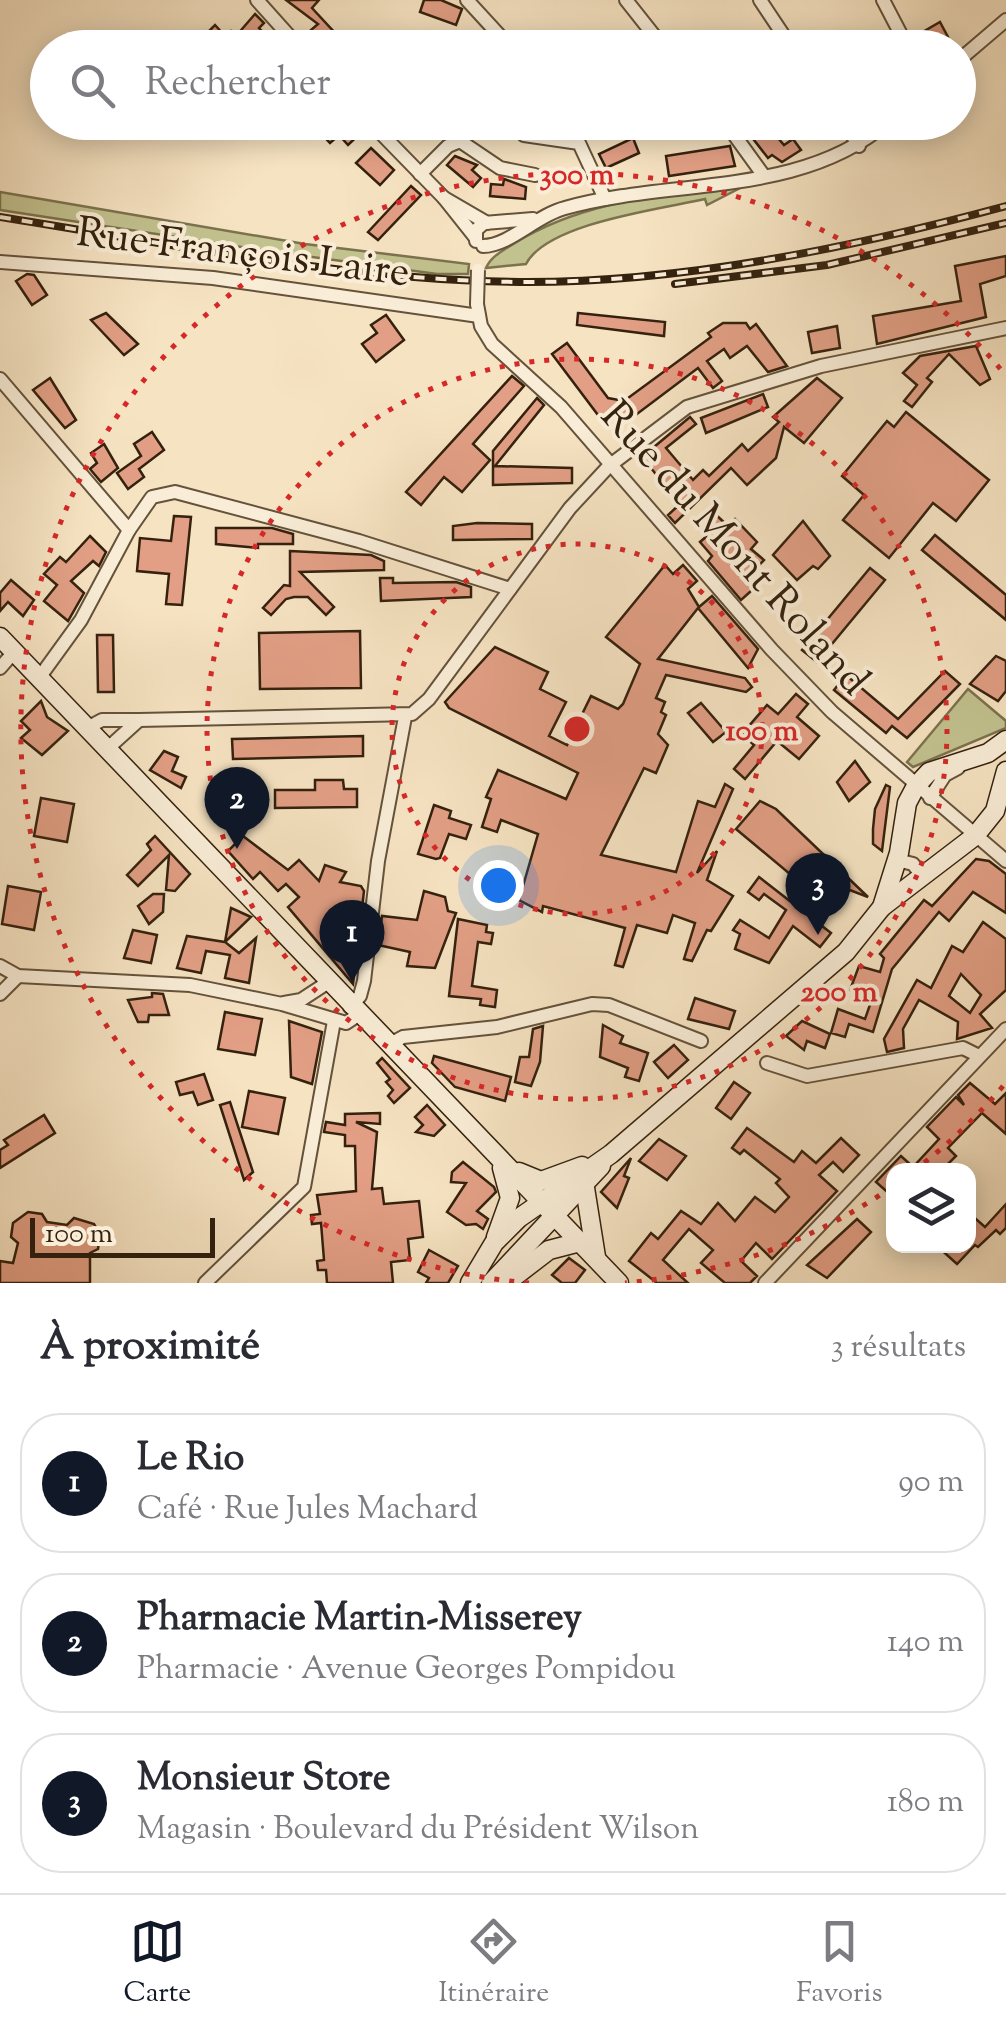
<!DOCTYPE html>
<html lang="fr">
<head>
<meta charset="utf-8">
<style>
  body { margin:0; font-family:"Sorts Mill Goudy",serif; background:#f2f2f3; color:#2b2b33 }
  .controls { position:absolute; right:30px; bottom:30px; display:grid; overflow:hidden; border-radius:20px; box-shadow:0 5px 25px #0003 }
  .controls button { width:90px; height:90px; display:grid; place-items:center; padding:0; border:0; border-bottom:2px solid #e1e1e2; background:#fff; color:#2b2b33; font:50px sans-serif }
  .scale { position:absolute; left:30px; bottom:25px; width:185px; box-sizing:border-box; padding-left:10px; border:5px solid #34210e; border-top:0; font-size:28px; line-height:35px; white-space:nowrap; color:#34210e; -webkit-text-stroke:8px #f9edd7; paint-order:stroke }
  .you { position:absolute; left:498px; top:885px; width:35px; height:35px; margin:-25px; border:8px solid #fff; border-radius:50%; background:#1a73e8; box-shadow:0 0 0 15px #1a73e833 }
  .badge { display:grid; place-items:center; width:65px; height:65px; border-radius:50%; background:#111827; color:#fff; font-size:32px; font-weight:700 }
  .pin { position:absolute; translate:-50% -82px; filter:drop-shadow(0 2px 5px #0008) }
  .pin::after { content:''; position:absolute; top:52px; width:35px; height:30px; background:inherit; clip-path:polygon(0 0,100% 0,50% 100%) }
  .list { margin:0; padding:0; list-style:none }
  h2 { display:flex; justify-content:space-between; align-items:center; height:130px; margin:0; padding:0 40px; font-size:42px }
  h2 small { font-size:32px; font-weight:400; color:#7c7c81 }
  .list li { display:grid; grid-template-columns:65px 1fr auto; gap:30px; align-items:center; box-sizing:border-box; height:140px; margin:0 20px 20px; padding:0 20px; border:2px solid #e1e1e2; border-radius:40px }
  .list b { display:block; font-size:38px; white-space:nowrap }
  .list p { margin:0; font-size:32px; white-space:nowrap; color:#7c7c81 }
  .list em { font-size:32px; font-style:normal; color:#7c7c81 }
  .icon { flex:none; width:55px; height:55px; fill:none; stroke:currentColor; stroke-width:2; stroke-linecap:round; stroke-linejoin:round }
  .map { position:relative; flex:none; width:1006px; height:1283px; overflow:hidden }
  .search { position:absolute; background:#fff; box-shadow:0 5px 25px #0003; left:30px; right:30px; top:30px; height:110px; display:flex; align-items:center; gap:25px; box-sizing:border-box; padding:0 35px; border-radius:55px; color:#7c7c81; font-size:38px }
  .sheet { height:610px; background:#fff }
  nav { display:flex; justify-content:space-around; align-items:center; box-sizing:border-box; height:140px; border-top:2px solid #e1e1e2; background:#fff; font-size:28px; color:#7c7c81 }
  nav a { display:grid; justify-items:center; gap:5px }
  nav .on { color:#111827 }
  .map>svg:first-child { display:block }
  .green { fill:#c2c28f; stroke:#7b724e; stroke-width:2.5 }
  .building { fill:#e29f85; stroke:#34210e; stroke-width:2.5; fill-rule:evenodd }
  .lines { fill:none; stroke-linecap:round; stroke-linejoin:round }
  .street-casing { stroke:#64523b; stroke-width:16 }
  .secondary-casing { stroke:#34210e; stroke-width:21 }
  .street { stroke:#f9edd7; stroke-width:12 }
  .secondary { stroke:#f9edd7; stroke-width:18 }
  .rail-casing { stroke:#34210e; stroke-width:8 }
  .rail { stroke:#f9edd7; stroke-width:4; stroke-dasharray:11; stroke-linecap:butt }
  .street-bridge-casing { stroke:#64523b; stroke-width:16; stroke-linecap:butt }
  .street-bridge { stroke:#f9edd7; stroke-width:12 }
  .ring { fill:none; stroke:#d62828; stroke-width:5; stroke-dasharray:5 10 }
  .labels { text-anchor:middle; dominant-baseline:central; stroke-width:8; stroke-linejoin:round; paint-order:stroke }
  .street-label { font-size:42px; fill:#34210e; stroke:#f9edd7 }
  .centre { fill:#d62828; stroke:#f9edd7; stroke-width:5 }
  .ring-label { font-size:30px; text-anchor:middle; font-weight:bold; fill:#d62828; stroke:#f9edd7; stroke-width:8; stroke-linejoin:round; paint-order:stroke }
</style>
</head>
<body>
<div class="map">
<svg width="1006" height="1283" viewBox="0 0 1006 1283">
  <rect width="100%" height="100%" fill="#f6e3c2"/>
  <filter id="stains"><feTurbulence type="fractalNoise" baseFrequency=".002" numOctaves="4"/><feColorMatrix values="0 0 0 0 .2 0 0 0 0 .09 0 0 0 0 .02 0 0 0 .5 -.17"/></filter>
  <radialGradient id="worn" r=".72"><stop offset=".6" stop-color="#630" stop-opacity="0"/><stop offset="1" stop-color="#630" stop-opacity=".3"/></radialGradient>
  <g class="green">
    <path d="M750,183L707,205L705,199C661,209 547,223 526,264L486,268C491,256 504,250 515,243C586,199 669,195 750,183Z"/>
    <polygon points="0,192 305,244 469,264 468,274 437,274 268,251 0,210"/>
    <polygon points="968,689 1006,721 1006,728 913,767 907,762"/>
  </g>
  <g class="building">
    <polygon points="286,0 319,0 312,8 336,34 328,41 324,37 321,40 311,30 318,24"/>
    <polygon points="424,0 441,0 462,9 456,25 420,12"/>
    <polygon points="255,14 264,23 259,28 277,48 256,48 252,42 240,47 208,48 200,40 215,25 225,36 231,31 236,36"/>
    <polygon points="940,22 948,37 942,43 918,48 914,37"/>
    <polygon points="324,122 360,122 364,130 348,145 339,135 330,143 317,129"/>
    <polygon points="740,122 766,124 784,145 793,139 801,150 782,162 772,155 768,158"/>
    <polygon points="633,138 639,153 606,168 599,154"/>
    <polygon points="730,146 735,166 669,176 666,156"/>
    <polygon points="371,148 394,170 380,185 356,163"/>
    <polygon points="455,156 477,165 472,170 481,178 473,187 447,165"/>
    <polygon points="504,179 526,187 525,199 490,196 491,184 503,185"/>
    <polygon points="411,186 421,195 378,240 368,232"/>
    <polygon points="1006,256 1006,276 980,284 986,317 877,344 873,316 961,301 955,266"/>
    <polygon points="27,274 34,275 47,295 32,305 16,281"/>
    <polygon points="106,313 138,344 124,355 91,320"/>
    <polygon points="578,313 665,322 664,336 577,325"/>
    <polygon points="386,315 404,340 376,362 362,344 377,333 371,325"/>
    <polygon points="723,323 746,323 750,329 756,324 787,366 768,372 747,346 730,358 724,349 707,361 722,381 713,388 698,368 629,420 598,415 552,354 567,343 608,398 624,401 711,337 708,333"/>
    <polygon points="837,326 840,348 812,353 808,332"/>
    <polygon points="976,346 990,379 980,385 949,354 927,378 932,382 912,407 904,401 917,385 903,373 920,356"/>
    <polygon points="512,376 524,386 473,444 490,460 462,492 444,477 421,505 406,492"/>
    <polygon points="50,378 76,420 65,428 33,390"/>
    <polygon points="817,378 842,398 804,443 784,427 776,458 747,485 731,468 675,523 668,515 680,504 642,457 690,417 696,424 666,448 693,480 703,470 709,476 742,444 748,451 779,422 773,417"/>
    <polygon points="763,394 768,407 706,433 701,418"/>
    <polygon points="537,398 544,405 495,466 572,468 572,483 493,485 493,451"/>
    <polygon points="906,412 989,480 956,521 933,503 889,558 843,520 864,495 842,476 887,421 894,427"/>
    <polygon points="152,432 164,450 139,469 144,477 128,489 117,473 141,456 134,444"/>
    <polygon points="104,444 118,468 101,482 90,469 97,463 91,453"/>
    <polygon points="714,513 728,526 735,519 757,542 751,549 764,560 752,573 760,583 741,600 708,561 712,556 700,542 707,536 699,526"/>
    <polygon points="174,516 191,517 182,605 166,604 169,574 137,571 140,538 171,541"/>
    <polygon points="803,521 830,556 818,569 813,566 797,580 773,555"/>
    <polygon points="477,523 532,524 532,539 453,540 453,526"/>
    <polygon points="216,528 272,528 293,534 293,544 258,544 258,548 216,544"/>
    <polygon points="935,535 1006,595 1006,620 922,550"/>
    <polygon points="90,536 106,552 99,566 93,561 71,581 84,593 68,621 44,601 57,585 44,574 60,557 66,562"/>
    <polygon points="290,551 371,555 384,561 384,570 300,572 334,607 326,615 308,597 294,597 286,599 271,615 263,608 284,585 290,586"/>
    <polygon points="665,565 673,574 683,565 697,581 688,589 699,607 712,596 758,649 748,668 698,608 658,659 745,678 752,687 746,692 666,675 656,698 665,702 661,712 666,715 658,734 668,745 656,773 644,768 601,855 676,872 698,801 715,807 725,784 733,789 697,873 717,851 707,880 733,896 711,931 707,930 692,961 684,959 695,923 673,915 667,933 637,925 623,967 615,965 625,928 543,906 542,912 519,900 538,834 501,820 497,832 482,827 491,799 486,797 498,770 566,799 578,773 449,708 445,702 495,647 548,672 540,689 566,702 549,736 567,745 591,696 618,709 623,704 640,664 606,637"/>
    <polygon points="870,568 885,580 817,662 802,650"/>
    <polygon points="380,578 393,578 393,583 456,582 471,587 471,597 381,601"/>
    <polygon points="11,580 34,600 23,616 8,602 0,611 0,593"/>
    <polygon points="360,631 361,688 260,689 259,633"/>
    <polygon points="97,635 113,635 114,692 98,692"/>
    <polygon points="996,656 1006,661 1006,691 998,701 970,684"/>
    <polygon points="945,671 960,684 907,738 892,726 886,733 834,690 846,675 898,719"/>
    <polygon points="796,694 808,704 797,717 819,736 799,759 777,741 745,779 734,769 754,745 742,734 767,705 778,714"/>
    <polygon points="41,701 47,717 68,731 42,755 21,738 30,730 21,721"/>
    <polygon points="701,703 726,732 713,742 688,713"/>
    <polygon points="363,736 363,756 233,759 232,739"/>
    <polygon points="164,751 178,757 172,771 186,777 181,788 150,770"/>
    <polygon points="855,761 870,782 849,801 837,782"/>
    <polygon points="315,780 343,780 344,789 357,789 357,807 275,808 275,790 315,790"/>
    <polygon points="886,785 890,787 882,851 873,844 873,829 875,809"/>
    <polygon points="41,798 74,804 67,842 34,836"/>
    <polygon points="760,801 776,809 868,897 834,884 821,900 736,829"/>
    <polygon points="434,805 451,811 449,818 471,825 466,839 449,834 440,858 436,859 418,854"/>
    <polygon points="155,836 190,874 175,891 166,890 169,855 138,886 127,875 151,850 147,844"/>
    <polygon points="243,836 288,870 299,860 319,881 325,865 346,872 340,882 361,886 364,891 353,984 288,907 299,897 286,884 278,891 260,872 253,879 228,851"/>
    <polygon points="976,859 989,861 1006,874 1006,913 973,892 949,921 939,912 892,969 873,1032 849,1024 845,1037 831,1033 838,1009 865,1019 872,999 850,990 859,966 880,972 884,958 880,954 924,900 932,906"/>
    <polygon points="759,877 831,933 820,947 793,926 769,963 735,949 740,934 733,930 740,920 769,938 786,910 764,894 759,900 748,892"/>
    <polygon points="8,886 41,892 34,930 2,924"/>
    <polygon points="424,891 445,897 448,911 456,913 435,968 407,966 410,952 378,945 382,916 417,920"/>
    <polygon points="153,894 164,894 163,912 149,924 138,906"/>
    <polygon points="231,908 251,917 225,942 239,953 256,938 249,983 225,978 230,955 206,951 201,973 177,968 187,936 225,942"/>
    <polygon points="458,919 487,925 486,932 493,933 491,944 478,942 472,986 497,990 495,1007 480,1005 481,999 449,996"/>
    <path d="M983,922L1006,939V990L980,1014L992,1028L957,1039L958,1022L919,1000L903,1029L904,1048L887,1052L884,1039L917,980L931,988L952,946L963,952ZM961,974L981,995L970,1013L949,996Z"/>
    <polygon points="133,930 157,935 151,963 124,958"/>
    <polygon points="152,993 163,994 169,1015 149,1015 148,1022 138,1022 128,1000 152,997"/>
    <polygon points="695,998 735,1011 729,1029 688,1019"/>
    <polygon points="225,1012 262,1019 255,1055 218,1049"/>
    <polygon points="289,1021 322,1032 312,1084 291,1077"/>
    <polygon points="802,1021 830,1034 825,1048 807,1041 804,1050 786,1036"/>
    <polygon points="603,1025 623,1036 620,1043 648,1053 639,1081 625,1077 628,1068 600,1057"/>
    <polygon points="543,1026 540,1062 531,1086 515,1082 520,1057 529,1057 533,1029"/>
    <polygon points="674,1045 688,1060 668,1078 654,1062"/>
    <polygon points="434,1056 511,1077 505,1101 455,1087 432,1063"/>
    <polygon points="382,1058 410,1088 394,1103 388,1096 393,1090 386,1082 390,1079 377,1063"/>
    <polygon points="204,1074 213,1100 198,1105 193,1092 180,1095 176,1082"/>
    <polygon points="734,1082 750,1093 731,1119 716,1108"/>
    <polygon points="970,1083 995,1104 1006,1093 1006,1134 982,1113 948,1148 956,1156 942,1170 894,1170 894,1198 876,1182 901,1156 913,1167 939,1139 927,1127 956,1097 964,1105 958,1095"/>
    <polygon points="249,1091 285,1098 278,1134 242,1127"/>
    <polygon points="230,1102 253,1172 244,1180 220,1105"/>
    <polygon points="427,1105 445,1125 434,1136 416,1132 423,1125 415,1117"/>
    <polygon points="380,1113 380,1124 356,1122 377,1132 372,1189 382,1188 384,1204 419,1201 423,1237 408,1239 410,1260 391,1262 393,1283 327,1283 326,1270 318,1270 317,1261 324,1260 321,1223 312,1224 311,1215 320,1214 317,1195 356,1191 355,1146 345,1146 345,1135 324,1132 326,1122 345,1125 345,1114"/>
    <polygon points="44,1115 55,1133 0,1168 0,1150 8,1145 4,1140"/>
    <polygon points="747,1128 794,1162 802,1151 816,1163 841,1138 859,1155 843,1172 833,1162 819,1175 837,1191 772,1259 756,1243 741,1261 757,1276 750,1283 725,1283 701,1263 713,1250 689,1229 663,1260 688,1283 657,1283 629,1261 651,1233 658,1239 681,1211 701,1224 718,1203 735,1221 755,1197 775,1212 789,1197 776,1183 780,1179 744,1150 740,1154 732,1148"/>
    <polygon points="659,1139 686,1156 667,1180 639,1161"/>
    <polygon points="631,1158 624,1176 629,1178 617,1208 601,1192"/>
    <polygon points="463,1162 494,1187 496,1192 477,1211 488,1219 483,1229 476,1224 466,1225 447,1212 466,1183 451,1182 452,1172"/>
    <polygon points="1006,1204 1006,1228 1000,1234 996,1230 978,1247 975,1245 957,1264 937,1246 968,1246 968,1212 985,1227"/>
    <polygon points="28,1212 42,1214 47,1222 67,1225 74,1218 94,1224 100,1234 98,1249 90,1253 90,1283 0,1283 0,1261 13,1263 18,1243 11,1237 13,1223"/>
    <polygon points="857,1219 871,1232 827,1278 807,1265"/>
    <polygon points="429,1250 458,1266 448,1283 426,1283 429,1278 418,1272"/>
    <polygon points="569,1258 585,1270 575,1283 562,1283 552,1275"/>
  </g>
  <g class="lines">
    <defs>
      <g id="street">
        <polyline points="257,0 300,48"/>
        <polyline points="467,0 511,48"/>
        <polyline points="626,0 664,48"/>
        <polyline points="760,0 792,48"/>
        <polyline points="883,0 908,48"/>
        <polyline points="958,61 1006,20"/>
        <polyline points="370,122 444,198 475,237"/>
        <polyline points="511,122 524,135 579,143 605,199"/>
        <polyline points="725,122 764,176"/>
        <polyline points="844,122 859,146"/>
        <polyline points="420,174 448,146 460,141 500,168 535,175"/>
        <polyline points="444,198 487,223"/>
        <polyline points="476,241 476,230 484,223 533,219"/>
        <path d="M483,246C509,246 537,215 565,208C671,178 800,198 888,122"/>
        <polyline points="0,262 213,278 479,316"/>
        <polyline points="477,304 481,326 492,344 561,407 772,650 832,712 1006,861"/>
        <polyline points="0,379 129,530 81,620 39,678"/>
        <polyline points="129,530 152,497 175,492 359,541 510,589"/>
        <polyline points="0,668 14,652"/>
        <polyline points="139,720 412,714 429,699 570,508 609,466 687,407 821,366 1006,328"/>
        <polyline points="87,728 102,720 139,720 107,749"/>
        <polyline points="930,798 945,775 958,768"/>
        <polyline points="897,860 913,864 922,876"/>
        <polyline points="0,966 18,976 190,985 282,1004 346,1023 358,1015"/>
        <polyline points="0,994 18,976"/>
        <polyline points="284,1003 301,1000 327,983"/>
        <polyline points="350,1007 360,996 364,981 378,861 405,717"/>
        <polyline points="390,1044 403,1037 497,1027 592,1004 609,1005 701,1041"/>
        <polyline points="767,1063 807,1076 963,1048 979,1056"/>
        <polyline points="205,1283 304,1187 334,1021"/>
        <polyline points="765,1283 1006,1029"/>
      </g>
      <g id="secondary">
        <polyline points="0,637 619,1283"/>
        <polyline points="882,907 975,836 995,811 1006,771"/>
        <polyline points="519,1172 541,1181 582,1166"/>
        <polyline points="585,1188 596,1257"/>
        <polyline points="496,1237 510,1198 502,1168"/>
        <polyline points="470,1283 494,1243 519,1218 611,1154 846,952 882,907 899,853 907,803 916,786 929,772 988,753 1006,740"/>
        <polyline points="491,1283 601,1166"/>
        <polyline points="506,1283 549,1250 580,1242"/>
      </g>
    </defs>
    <use href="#street" class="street-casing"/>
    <use href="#secondary" class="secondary-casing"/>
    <use href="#street" class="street"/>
    <use href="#secondary" class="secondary"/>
    <defs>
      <g id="rail">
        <path d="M0,217C172,244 345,280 520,282C682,283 850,248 1006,206"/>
        <polyline points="675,284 827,265 1006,223"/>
      </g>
    </defs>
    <use href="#rail" class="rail-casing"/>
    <use href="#rail" class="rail"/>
    <defs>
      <polyline id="street-bridge" points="477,304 478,270"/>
    </defs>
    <use href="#street-bridge" class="street-bridge-casing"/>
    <use href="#street-bridge" class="street-bridge"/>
  </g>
  <g class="ring">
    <circle cx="577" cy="729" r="185"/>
    <circle cx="577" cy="729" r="370"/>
    <path d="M1003 1086A556 556 0 0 1 915 1170M892 1187A556 556 0 0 1 625 1283M529 1283A556 556 0 1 1 1003 372"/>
  </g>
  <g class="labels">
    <g class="street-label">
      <text transform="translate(243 255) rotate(7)">Rue François Laire</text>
      <text transform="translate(733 550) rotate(48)">Rue du Mont Roland</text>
    </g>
  </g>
  <circle cx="577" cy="729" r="15" class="centre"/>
  <g class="ring-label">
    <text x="577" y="184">300 m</text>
    <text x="762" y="740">100 m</text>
    <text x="839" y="1001">200 m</text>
  </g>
  <rect width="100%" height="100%" filter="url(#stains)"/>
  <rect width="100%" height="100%" fill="url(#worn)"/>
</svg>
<div class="controls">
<button><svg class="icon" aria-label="layers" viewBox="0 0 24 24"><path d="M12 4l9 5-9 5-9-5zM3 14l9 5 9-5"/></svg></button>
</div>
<div class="scale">100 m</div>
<div class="you"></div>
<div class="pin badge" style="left:352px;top:982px">1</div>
<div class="pin badge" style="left:237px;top:849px">2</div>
<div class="pin badge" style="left:818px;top:935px">3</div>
<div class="search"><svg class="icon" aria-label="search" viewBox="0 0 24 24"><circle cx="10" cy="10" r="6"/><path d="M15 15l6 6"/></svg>Rechercher</div>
</div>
<section class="sheet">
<h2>À proximité<small>3 résultats</small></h2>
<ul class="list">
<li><span class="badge">1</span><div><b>Le Rio</b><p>Café · Rue Jules Machard</p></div><em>90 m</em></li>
<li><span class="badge">2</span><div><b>Pharmacie Martin-Misserey</b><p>Pharmacie · Avenue Georges Pompidou</p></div><em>140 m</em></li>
<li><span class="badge">3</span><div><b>Monsieur Store</b><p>Magasin · Boulevard du Président Wilson</p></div><em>180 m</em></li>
</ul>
</section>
<nav>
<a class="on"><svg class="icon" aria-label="map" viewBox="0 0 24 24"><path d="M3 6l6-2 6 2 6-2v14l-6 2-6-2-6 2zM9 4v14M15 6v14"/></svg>Carte</a>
<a><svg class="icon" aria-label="directions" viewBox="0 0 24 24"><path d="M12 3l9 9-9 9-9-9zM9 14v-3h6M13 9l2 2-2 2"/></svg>Itinéraire</a>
<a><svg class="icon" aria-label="saved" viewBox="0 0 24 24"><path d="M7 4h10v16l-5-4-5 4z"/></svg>Favoris</a>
</nav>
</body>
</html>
